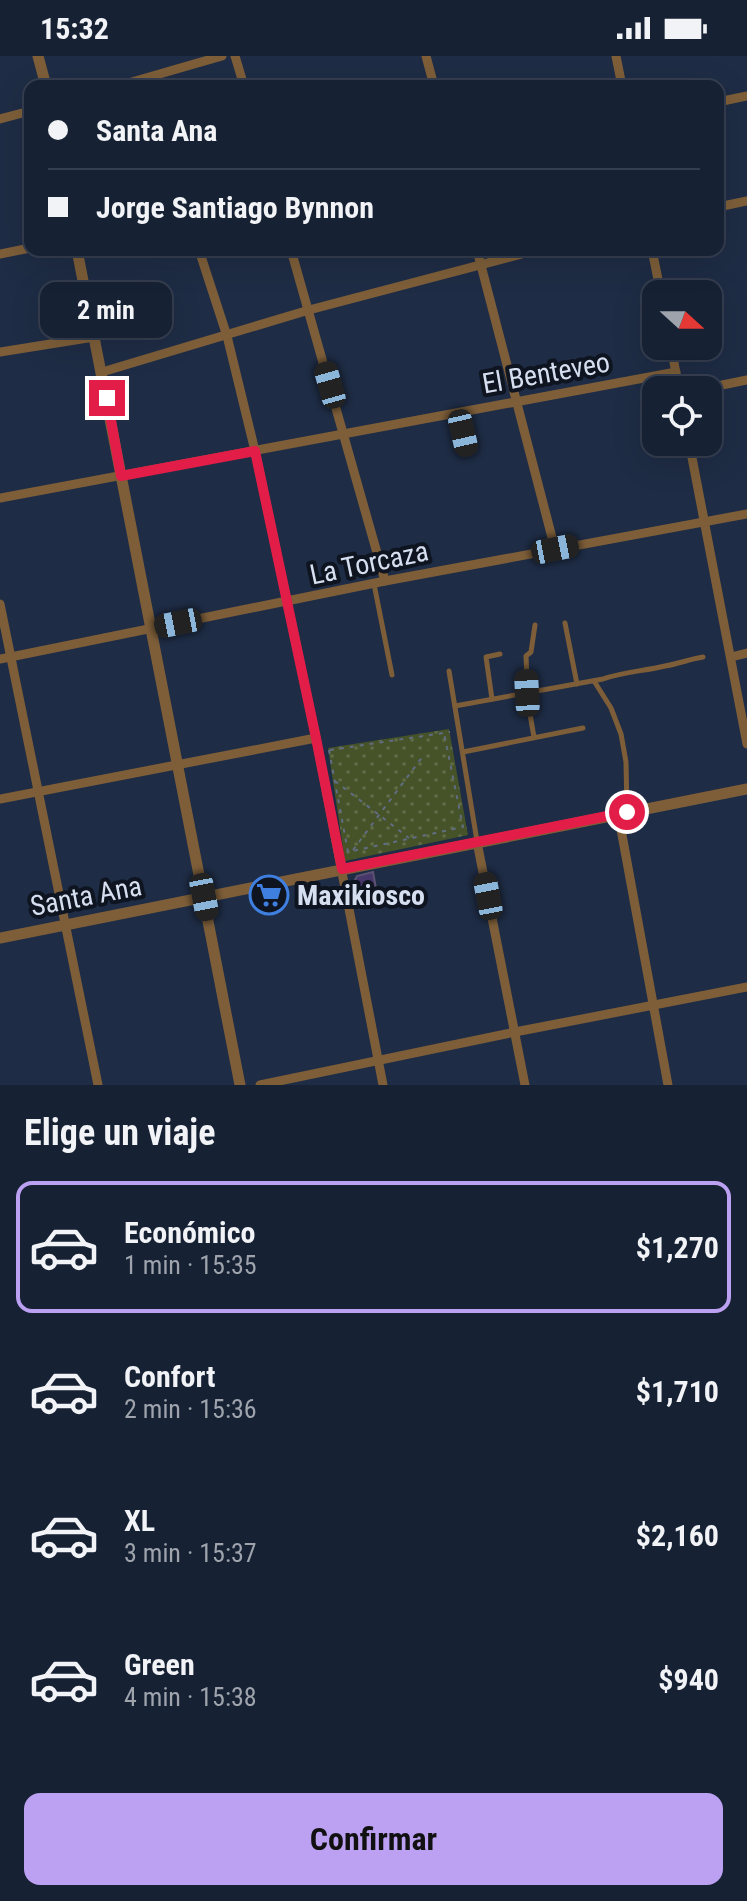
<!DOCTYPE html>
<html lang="es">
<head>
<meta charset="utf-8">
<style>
  body { margin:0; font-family:"Roboto Condensed",sans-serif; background:#232e40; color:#f1f3f6; height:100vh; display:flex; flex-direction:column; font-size:30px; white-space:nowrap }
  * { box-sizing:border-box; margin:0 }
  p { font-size:26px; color:#9ea3ac }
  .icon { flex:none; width:44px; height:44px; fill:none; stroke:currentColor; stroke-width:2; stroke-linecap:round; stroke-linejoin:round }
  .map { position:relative; height:1029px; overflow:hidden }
  .side { display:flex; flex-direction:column; background:#162134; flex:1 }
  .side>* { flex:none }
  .top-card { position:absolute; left:24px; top:24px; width:700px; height:176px; border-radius:16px; box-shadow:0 8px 32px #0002,0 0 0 2px #353e4f; display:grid; align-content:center; height:176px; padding:0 24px; background:#162134 }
  .needle { width:52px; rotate:111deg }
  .buttons { position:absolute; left:642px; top:224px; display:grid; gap:16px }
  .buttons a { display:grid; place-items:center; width:80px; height:80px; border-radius:16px; background:#162134; box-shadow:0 8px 32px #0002,0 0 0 2px #353e4f; font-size:40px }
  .end { position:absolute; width:36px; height:36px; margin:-18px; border:10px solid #e11d48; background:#fff; box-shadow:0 0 0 4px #fff }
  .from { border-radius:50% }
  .bubble { position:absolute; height:56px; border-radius:16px; background:#162134; box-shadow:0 8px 32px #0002,0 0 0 2px #353e4f; font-size:26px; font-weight:700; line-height:56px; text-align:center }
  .car { position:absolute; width:24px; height:48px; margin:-24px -12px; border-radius:10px; box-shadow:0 0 6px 2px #0007; background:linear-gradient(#222 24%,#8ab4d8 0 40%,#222 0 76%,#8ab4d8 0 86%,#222 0) }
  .top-card b { display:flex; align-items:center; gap:28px; height:76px; font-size:30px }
  .top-card b+b { border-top:2px solid #353e4f }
  .top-card i { width:20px; height:20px; background:#f1f3f6 }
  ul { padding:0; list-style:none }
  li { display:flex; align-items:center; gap:24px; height:132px; margin:0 16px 12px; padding:0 8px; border:4px solid transparent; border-radius:16px }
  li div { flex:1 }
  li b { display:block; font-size:30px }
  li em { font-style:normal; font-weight:700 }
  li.active { border-color:#bca0f2 }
  li>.icon { width:72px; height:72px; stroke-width:1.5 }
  h2 { padding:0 24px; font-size:36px; line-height:96px }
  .button { display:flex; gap:16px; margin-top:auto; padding:16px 24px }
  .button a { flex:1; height:92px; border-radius:16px; background:#bca0f2; color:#111; font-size:32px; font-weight:700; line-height:92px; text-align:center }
  .status { display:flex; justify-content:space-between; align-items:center; height:56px; padding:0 40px; background:#162134; direction:ltr }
  .status svg { height:22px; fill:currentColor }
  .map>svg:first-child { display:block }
  .park { fill:url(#park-dots) }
  .building { fill:#47366a; stroke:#5a5270; stroke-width:2 }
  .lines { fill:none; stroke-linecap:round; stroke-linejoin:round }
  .path { stroke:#616d83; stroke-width:2; stroke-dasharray:4 6; stroke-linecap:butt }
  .service { stroke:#7d5e39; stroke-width:5 }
  .minor { stroke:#7d5e39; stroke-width:9 }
  .tertiary { stroke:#7d5e39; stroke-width:11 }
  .route { stroke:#e11d48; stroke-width:10 }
  .labels { text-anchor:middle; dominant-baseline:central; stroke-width:8; stroke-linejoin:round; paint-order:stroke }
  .street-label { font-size:28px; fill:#d6dff0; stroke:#0e1420 }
  .poi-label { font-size:28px; font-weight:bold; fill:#d6dff0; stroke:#0e1420; text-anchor:start }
</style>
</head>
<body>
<div class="status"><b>15:32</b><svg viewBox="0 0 49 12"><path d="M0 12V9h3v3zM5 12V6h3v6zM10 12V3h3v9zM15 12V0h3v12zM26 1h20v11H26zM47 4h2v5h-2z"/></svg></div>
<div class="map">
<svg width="747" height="1029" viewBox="0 0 747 1029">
  <defs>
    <pattern id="park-dots" width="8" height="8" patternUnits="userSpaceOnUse" patternTransform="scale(2)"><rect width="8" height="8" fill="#465328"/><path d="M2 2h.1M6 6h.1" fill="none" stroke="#606b48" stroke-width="1.8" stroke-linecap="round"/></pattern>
  </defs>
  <rect width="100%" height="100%" fill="#1e2c45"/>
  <polygon class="park" points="449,673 468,779 345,805 328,692"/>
  <polygon class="building" points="373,816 379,849 360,852 355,824 357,820"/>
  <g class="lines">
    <g class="path">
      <polyline points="329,694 348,796 463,771 444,677"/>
      <polyline points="330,694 450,676"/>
      <polyline points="335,725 409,782"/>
      <polyline points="353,794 423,700"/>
    </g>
    <g class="service">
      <polyline points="459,357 468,397"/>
      <polyline points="374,528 392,619"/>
      <polyline points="565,567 577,628"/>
      <polyline points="449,615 477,785"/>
      <polyline points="594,625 611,652 621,678 626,706 627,756"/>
      <polyline points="492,643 486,601 500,598"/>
      <path d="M455 650 603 623C623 616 644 615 665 610 678 608 690 603 703 601"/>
      <polyline points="534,681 528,647 526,600 531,596 535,569"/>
      <polyline points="463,696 583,672"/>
    </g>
    <g class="minor">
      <polyline points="235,0 244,30"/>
      <polyline points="426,0 434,30"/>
      <polyline points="616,0 622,30"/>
      <polyline points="118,30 222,0"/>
      <polyline points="718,46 747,40"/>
      <polyline points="0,63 30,55"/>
      <polyline points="718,151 747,145"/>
      <polyline points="199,194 227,280 255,395 316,682 383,1029"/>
      <polyline points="291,194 385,525"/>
      <polyline points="477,194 555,493"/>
      <polyline points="652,194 661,238"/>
      <polyline points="0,198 30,192"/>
      <polyline points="671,290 679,334"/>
      <polyline points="0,296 94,281"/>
      <polyline points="102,316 309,254 537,194"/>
      <polyline points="698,334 747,324"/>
      <polyline points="689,386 747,688"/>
      <polyline points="0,442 676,316"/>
      <polyline points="0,548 98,1029"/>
      <polyline points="731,601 747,597"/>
      <polyline points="0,603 385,525 747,458"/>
      <polyline points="0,743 316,682"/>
      <polyline points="618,757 668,1029"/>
      <polyline points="477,786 525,1029"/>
      <polyline points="260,1029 515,976 747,931"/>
    </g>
    <g class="tertiary">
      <polyline points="38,0 46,30"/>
      <polyline points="77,194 240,1029"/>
      <polyline points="0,882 747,733"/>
    </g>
  </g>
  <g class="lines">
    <polyline class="route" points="107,342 121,420 255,395 316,682 342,813 627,756"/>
  </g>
  <defs>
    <g id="supermarket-ring" transform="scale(2)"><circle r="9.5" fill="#0e1420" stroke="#3f7fe0" stroke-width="1.5"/><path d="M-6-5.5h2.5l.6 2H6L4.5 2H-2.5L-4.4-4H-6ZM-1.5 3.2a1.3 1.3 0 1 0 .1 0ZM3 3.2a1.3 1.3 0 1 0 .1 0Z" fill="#3f7fe0"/></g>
  </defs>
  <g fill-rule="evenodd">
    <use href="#supermarket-ring" x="269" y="839"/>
  </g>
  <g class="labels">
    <g class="street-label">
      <text transform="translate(546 317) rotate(-10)">El Benteveo</text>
      <text transform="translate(369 507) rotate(-12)">La Torcaza</text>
      <text transform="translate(86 840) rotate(-11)">Santa Ana</text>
    </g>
    <g class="poi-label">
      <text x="297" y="839">Maxikiosco</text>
    </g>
  </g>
</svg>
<div class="buttons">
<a><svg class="needle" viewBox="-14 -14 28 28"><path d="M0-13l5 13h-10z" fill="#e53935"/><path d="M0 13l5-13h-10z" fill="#9ea3ac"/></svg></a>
<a><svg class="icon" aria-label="locate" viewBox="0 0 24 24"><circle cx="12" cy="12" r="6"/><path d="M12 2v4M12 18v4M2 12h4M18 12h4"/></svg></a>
</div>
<i class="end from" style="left:627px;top:756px"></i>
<i class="end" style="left:107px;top:342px"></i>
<div class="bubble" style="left:40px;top:226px;width:132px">2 min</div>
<i class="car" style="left:330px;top:329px;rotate:344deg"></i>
<i class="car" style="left:463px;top:377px;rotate:167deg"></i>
<i class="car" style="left:555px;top:493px;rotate:79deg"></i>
<i class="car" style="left:178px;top:567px;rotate:259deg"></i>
<i class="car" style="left:527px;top:637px;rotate:357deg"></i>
<i class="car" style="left:488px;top:840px;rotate:349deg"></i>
<i class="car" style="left:204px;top:841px;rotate:169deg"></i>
<div class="top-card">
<b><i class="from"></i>Santa Ana</b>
<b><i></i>Jorge Santiago Bynnon</b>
</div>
</div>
<section class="side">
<h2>Elige un viaje</h2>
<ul>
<li class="active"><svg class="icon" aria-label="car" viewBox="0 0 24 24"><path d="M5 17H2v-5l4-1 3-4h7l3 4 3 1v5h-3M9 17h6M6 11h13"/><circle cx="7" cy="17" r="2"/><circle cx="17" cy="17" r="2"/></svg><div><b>Económico</b><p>1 min · 15:35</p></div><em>$1,270</em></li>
<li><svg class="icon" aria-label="car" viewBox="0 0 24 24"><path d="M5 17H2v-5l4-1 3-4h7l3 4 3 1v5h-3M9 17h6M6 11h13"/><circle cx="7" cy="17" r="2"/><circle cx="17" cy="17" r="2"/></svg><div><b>Confort</b><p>2 min · 15:36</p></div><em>$1,710</em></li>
<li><svg class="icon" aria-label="car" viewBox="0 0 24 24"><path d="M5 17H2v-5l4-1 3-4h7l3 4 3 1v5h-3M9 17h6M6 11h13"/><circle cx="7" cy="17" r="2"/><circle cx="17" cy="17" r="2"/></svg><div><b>XL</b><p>3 min · 15:37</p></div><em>$2,160</em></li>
<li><svg class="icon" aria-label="car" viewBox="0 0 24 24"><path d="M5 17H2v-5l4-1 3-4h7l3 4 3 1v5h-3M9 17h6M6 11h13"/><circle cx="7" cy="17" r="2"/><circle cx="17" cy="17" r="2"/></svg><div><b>Green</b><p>4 min · 15:38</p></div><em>$940</em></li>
</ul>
<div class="button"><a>Confirmar</a></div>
</section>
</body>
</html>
